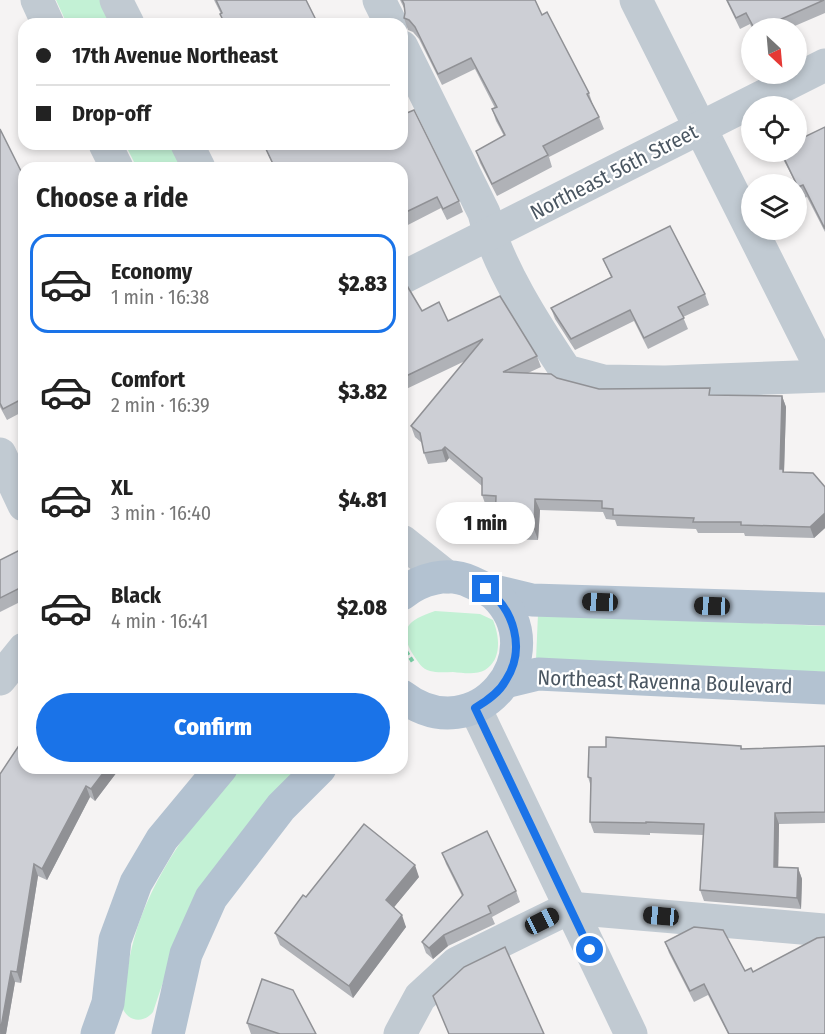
<!DOCTYPE html>
<html lang="en">
<head>
<meta charset="utf-8">
<style>
  body { margin:0; font-family:"Fira Sans Condensed",sans-serif; background:#f2f2f2; color:#222; height:100vh; display:flex; flex-direction:column; font-size:22px; white-space:nowrap }
  * { box-sizing:border-box; margin:0 }
  p { font-size:20px; color:#767676 }
  .icon { flex:none; width:33px; height:33px; fill:none; stroke:currentColor; stroke-width:2; stroke-linecap:round; stroke-linejoin:round }
  .map { position:relative; flex:1; overflow:hidden }
  .sheet { position:absolute; left:18px; top:162px; width:390px; height:612px; display:flex; flex-direction:column; background:#fff; border-radius:18px; box-shadow:0 3px 9px #0003 }
  .sheet>* { flex:none }
  .top-card { position:absolute; left:18px; top:18px; width:390px; height:132px; border-radius:18px; box-shadow:0 3px 9px #0003; display:grid; align-content:center; height:132px; padding:0 18px; background:#fff }
  .needle { width:39px; rotate:154deg }
  .tools { position:absolute; left:741px; top:18px; display:grid; gap:12px }
  .tools a { display:grid; place-items:center; width:66px; height:66px; border-radius:50%; background:#fff; box-shadow:0 3px 9px #0003; font-size:30px }
  .end { position:absolute; width:27px; height:27px; margin:-14px; border:8px solid #1a73e8; background:#fff; box-shadow:0 0 0 3px #fff }
  .from { border-radius:50% }
  .bubble { position:absolute; height:42px; border-radius:21px; background:#fff; box-shadow:0 3px 9px #0003; font-size:20px; font-weight:800; line-height:42px; text-align:center }
  .car { position:absolute; width:18px; height:36px; margin:-18px -9px; border-radius:8px; box-shadow:0 0 4px 2px #0007; background:linear-gradient(#222 24%,#8ab4d8 0 40%,#222 0 76%,#8ab4d8 0 86%,#222 0) }
  .top-card b { display:flex; align-items:center; gap:21px; height:57px; font-size:22px }
  .top-card b+b { border-top:2px solid #e0e0e0 }
  .top-card i { width:15px; height:15px; background:#222 }
  ul { padding:0; list-style:none }
  li { display:flex; align-items:center; gap:18px; height:99px; margin:0 12px 9px; padding:0 6px; border:3px solid transparent; border-radius:18px }
  li div { flex:1 }
  li b { display:block; font-size:22px }
  li em { font-style:normal; font-weight:800 }
  li.on { border-color:#1a73e8 }
  li>.icon { width:54px; height:54px; stroke-width:1.5 }
  h2 { padding:0 18px; font-size:27px; line-height:72px }
  .primary-button { display:flex; gap:12px; margin-top:auto; padding:12px 18px }
  .primary-button a { flex:1; height:69px; border-radius:36px; background:#1a73e8; color:#fff; font-size:24px; font-weight:800; line-height:69px; text-align:center }
  .map>svg:first-child { display:block }
  .green { fill:#c3f1d5 }
  .lines { fill:none; stroke-linecap:round; stroke-linejoin:round }
  .path { stroke:#7ad0a6; stroke-width:4; stroke-dasharray:4.5 3; stroke-linecap:butt }
  .minor { stroke:#c1cad2; stroke-width:33 }
  .major { stroke:#b3c2d1; stroke-width:33 }
  .wall { fill:#b0b2b7 }
  .shaded-wall { fill:#909195 }
  .building { fill:#cdcfd5; stroke:#909195; stroke-width:1.5 }
  .route { stroke:#1a73e8; stroke-width:8 }
  .labels { text-anchor:middle; dominant-baseline:central; stroke-width:4.5; stroke-linejoin:round; paint-order:stroke }
  .street-label { font-size:21px; fill:#4a5661; stroke:#fff }
</style>
</head>
<body>
<div class="map">
<svg width="825" height="1034" viewBox="0 0 825 1034">
  <rect width="100%" height="100%" fill="#f5f3f3"/>
  <g class="green">
    <polygon points="56,0 104,0 115,24 67,24"/>
    <polygon points="125,144 172,144 184,168 137,168"/>
    <path d="M435 611 480 614 493 620C499 635 503 659 485 670 477 675 463 673 453 672 446 672 437 673 430 671 422 669 418 662 414 656 397 629 408 620 435 611Z"/>
    <polygon points="538,614 825,626 825,672 536,660"/>
    <path d="M240 768H301L180 931 153 1012C143 1024 128 1022 122 1007 125 985 128 961 134 939 153 872 195 819 240 768Z"/>
  </g>
  <g class="lines">
    <polyline class="path" points="402,645 413,662"/>
    <g class="minor">
      <polyline points="37,0 48,24"/>
      <polyline points="116,0 128,24"/>
      <polyline points="379,0 391,24"/>
      <path d="M402 47 484 213C497 266 536 326 566 371L603 381 665 382 825 376 636 0"/>
      <polyline points="105,144 117,168"/>
      <polyline points="187,144 199,168"/>
      <polyline points="402,278 825,65"/>
      <polyline points="0,454 24,505"/>
      <polyline points="402,541 447,577"/>
      <polyline points="0,679 24,649"/>
      <polyline points="475,708 631,1034"/>
      <polyline points="400,1034 420,997 457,963 569,908 825,930"/>
    </g>
    <g class="major">
      <polyline points="486,589 532,600 825,609"/>
      <path d="M402 594C420 579 448 571 471 582 479 586 488 589 495 595 556 653 476 753 402 696"/>
      <polyline points="505,682 538,674 825,688"/>
      <polyline points="97,1034 108,1003 115,940 136,883 162,839 221,768"/>
      <polyline points="168,1034 186,954 211,898 281,807 320,768"/>
    </g>
  </g>
  <g class="wall">
    <polygon points="214,0 306,0 318,24 224,24 220,14 221,14"/>
    <polygon points="400,0 535,0 542,15 589,93 593,105 599,117 604,129 549,157 552,167 497,196 480,163 476,151 504,136 496,121 492,109 495,108 475,69 442,85 419,39 413,32 408,30 404,18 405,13 405,10"/>
    <polygon points="726,0 825,0 825,13 790,28 752,28 750,24 740,29"/>
    <polygon points="414,110 459,201 463,212 447,220 441,208 402,228 402,168 274,168 265,147 270,144 402,144 402,115"/>
    <polygon points="825,127 825,232 807,197 802,199 796,186 796,184 784,161 781,152"/>
    <polygon points="0,129 23,175 24,174 24,411 7,420 0,407"/>
    <polygon points="603,259 705,294 709,305 683,317 688,329 648,349 634,321 575,350 555,319 551,308 611,277"/>
    <polygon points="402,285 422,311 537,356 541,367 528,373 557,378 599,389 712,395 782,396 786,407 784,472 825,487 825,528 814,538 745,536 744,533 698,533 696,529 617,526 615,520 606,519 603,512 540,510 538,540 499,539 495,528 496,507 486,506 482,495 482,486 449,458 446,462 428,464 424,453 422,443 415,437 411,426 465,361 402,391"/>
    <polygon points="24,548 24,600 0,612 0,560"/>
    <polygon points="741,746 742,749 825,746 825,823 779,824 778,868 798,868 802,879 801,909 704,901 700,890 703,835 650,833 650,835 594,833 590,822 591,787 588,777 606,747"/>
    <polygon points="24,768 120,768 95,801 90,797 47,880 38,876 21,983 15,982 6,1034 0,1034"/>
    <polygon points="442,853 516,891 520,902 492,917 495,924 448,946 433,959 426,953 422,942 462,896 446,864"/>
    <polygon points="419,877 394,907 406,927 353,998 280,945 275,933 306,897"/>
    <polygon points="665,942 745,971 753,972 825,1034 728,1034 708,995 694,1002 669,953"/>
    <polygon points="247,1023 316,1034 251,1034"/>
  </g>
  <g class="shaded-wall">
    <polygon points="782,396 786,407 784,472 787,480 780,469"/>
    <polygon points="445,447 449,458 446,462 442,450"/>
    <polygon points="535,499 540,510 538,540 534,529"/>
    <polygon points="825,513 825,528 814,538 810,527"/>
    <polygon points="107,768 120,768 95,801 91,789"/>
    <polygon points="86,786 90,797 47,880 42,869"/>
    <polygon points="775,813 779,824 778,879 774,867"/>
    <polygon points="34,864 38,876 21,983 17,972"/>
    <polygon points="415,865 419,877 390,912 386,900"/>
    <polygon points="798,868 802,879 801,909 797,898"/>
    <polygon points="402,915 406,927 353,998 349,986"/>
    <polygon points="444,935 448,946 433,959 429,948"/>
    <polygon points="11,971 15,982 6,1034 0,1034"/>
  </g>
  <g class="building">
    <polygon points="216,0 306,0 318,24 225,24 220,14 222,13"/>
    <polygon points="402,0 535,0 542,15 547,12 589,93 587,94 599,117 543,146 548,155 492,184 476,151 505,135 492,109 497,107 471,58 438,74 415,27 409,20 404,18 405,13 404,4"/>
    <polygon points="727,0 824,0 761,28 754,28 746,13 736,18"/>
    <polygon points="414,110 459,201 443,209 437,197 402,214 402,168 275,168 265,147 270,144 402,144 402,115"/>
    <polygon points="825,127 825,229 803,185 798,187 781,152 796,152 796,141"/>
    <polygon points="0,129 23,175 24,174 24,398 3,409 0,403"/>
    <polygon points="670,226 705,294 678,307 684,318 644,338 630,310 571,339 551,308 612,277 603,259"/>
    <polygon points="406,284 422,311 439,302 448,321 500,296 537,356 503,372 551,374 557,378 599,389 710,388 709,395 782,396 780,469 783,469 783,472 813,473 825,487 825,513 810,527 741,525 741,522 693,522 694,518 613,515 613,509 602,508 602,501 535,499 534,529 495,528 496,496 482,495 482,478 445,447 442,450 424,453 420,433 411,426 483,339 402,378 402,285"/>
    <polygon points="24,548 24,586 0,598 0,560"/>
    <polygon points="606,737 741,746 741,749 825,746 825,812 775,813 774,867 798,868 797,898 700,890 704,824 646,822 646,823 590,822 591,778 588,777 589,747 606,747"/>
    <polygon points="24,738 24,768 107,768 91,789 86,786 42,869 34,864 17,972 11,971 0,1033 0,774"/>
    <polygon points="364,824 415,865 386,900 402,915 349,986 275,933 303,895 306,897"/>
    <polygon points="487,831 516,891 488,906 491,913 444,935 429,948 422,942 463,895 442,853"/>
    <polygon points="694,927 723,930 745,971 751,968 753,972 817,938 825,937 825,1034 729,1034 704,984 690,991 665,942"/>
    <polygon points="505,947 544,1034 449,1034 433,996 464,967"/>
    <polygon points="262,979 293,990 316,1034 280,1034 247,1023"/>
  </g>
  <g class="lines">
    <path class="route" d="M486 589C514 609 526 649 506 680 499 693 487 701 475 708L590 950"/>
  </g>
  <g class="labels">
    <g class="street-label">
      <text transform="translate(614 172) rotate(-27)">Northeast 56th Street</text>
      <text transform="translate(665 682) rotate(2)">Northeast Ravenna Boulevard</text>
    </g>
  </g>
</svg>
<div class="tools">
<a><svg class="needle" viewBox="-14 -14 28 28"><path d="M0-13l5 13h-10z" fill="#e53935"/><path d="M0 13l5-13h-10z" fill="#767676"/></svg></a>
<a><svg class="icon" aria-label="locate" viewBox="0 0 24 24"><circle cx="12" cy="12" r="6"/><path d="M12 2v4M12 18v4M2 12h4M18 12h4"/></svg></a>
<a><svg class="icon" aria-label="layers" viewBox="0 0 24 24"><path d="M12 4l9 5-9 5-9-5zM3 14l9 5 9-5"/></svg></a>
</div>
<i class="end from" style="left:590px;top:950px"></i>
<i class="end" style="left:486px;top:589px"></i>
<div class="bubble" style="left:436px;top:502px;width:99px">1 min</div>
<i class="car" style="left:600px;top:602px;rotate:272deg"></i>
<i class="car" style="left:712px;top:606px;rotate:272deg"></i>
<i class="car" style="left:661px;top:916px;rotate:275deg"></i>
<i class="car" style="left:542px;top:921px;rotate:63deg"></i>
<div class="top-card">
<b><i class="from"></i>17th Avenue Northeast</b>
<b><i></i>Drop-off</b>
</div>
<section class="sheet">
<h2>Choose a ride</h2>
<ul>
<li class="on"><svg class="icon" aria-label="car" viewBox="0 0 24 24"><path d="M5 17H2v-5l4-1 3-4h7l3 4 3 1v5h-3M9 17h6M6 11h13"/><circle cx="7" cy="17" r="2"/><circle cx="17" cy="17" r="2"/></svg><div><b>Economy</b><p>1 min · 16:38</p></div><em>$2.83</em></li>
<li><svg class="icon" aria-label="car" viewBox="0 0 24 24"><path d="M5 17H2v-5l4-1 3-4h7l3 4 3 1v5h-3M9 17h6M6 11h13"/><circle cx="7" cy="17" r="2"/><circle cx="17" cy="17" r="2"/></svg><div><b>Comfort</b><p>2 min · 16:39</p></div><em>$3.82</em></li>
<li><svg class="icon" aria-label="car" viewBox="0 0 24 24"><path d="M5 17H2v-5l4-1 3-4h7l3 4 3 1v5h-3M9 17h6M6 11h13"/><circle cx="7" cy="17" r="2"/><circle cx="17" cy="17" r="2"/></svg><div><b>XL</b><p>3 min · 16:40</p></div><em>$4.81</em></li>
<li><svg class="icon" aria-label="car" viewBox="0 0 24 24"><path d="M5 17H2v-5l4-1 3-4h7l3 4 3 1v5h-3M9 17h6M6 11h13"/><circle cx="7" cy="17" r="2"/><circle cx="17" cy="17" r="2"/></svg><div><b>Black</b><p>4 min · 16:41</p></div><em>$2.08</em></li>
</ul>
<div class="primary-button"><a>Confirm</a></div>
</section>
</div>
</body>
</html>
